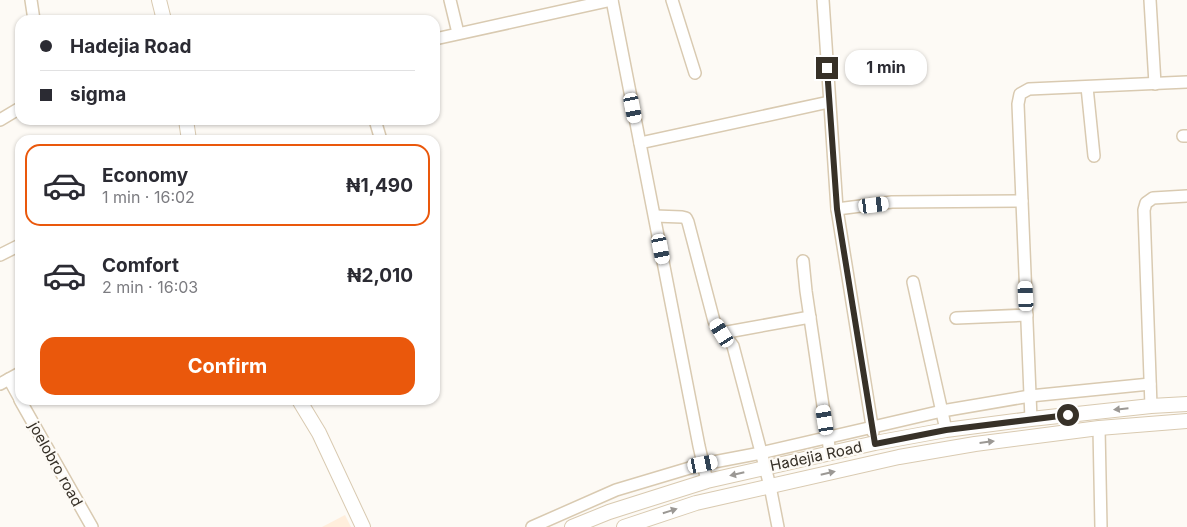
<!DOCTYPE html>
<html lang="en">
<head>
<meta charset="utf-8">
<style>
  body { margin:0; font-family:Inter,sans-serif; background:#f2f2f3; color:#2b2b33; height:100vh; display:flex; flex-direction:column; font-size:19px; white-space:nowrap }
  * { box-sizing:border-box; margin:0 }
  p { font-size:16px; color:#7c7c81 }
  .icon { flex:none; width:28px; height:28px; fill:none; stroke:currentColor; stroke-width:2; stroke-linecap:round; stroke-linejoin:round }
  .map { position:relative; flex:1; overflow:hidden }
  .details { position:absolute; left:15px; top:135px; width:425px; height:270px; display:flex; flex-direction:column; background:#fff; border-radius:15px; box-shadow:0 1px 4px #0004 }
  .details>* { flex:none }
  .guide { position:absolute; left:15px; top:15px; width:425px; height:110px; border-radius:15px; box-shadow:0 1px 4px #0004; display:grid; align-content:center; height:110px; padding:0 25px; background:#fff }
  .end { position:absolute; width:22px; height:22px; margin:-11px; border:6px solid #373128; background:#fff; box-shadow:0 0 0 2px #fff }
  .from { border-radius:50% }
  .bubble { position:absolute; height:35px; border-radius:15px; background:#fff; box-shadow:0 1px 4px #0004; font-size:16px; font-weight:700; line-height:35px; text-align:center }
  .car { position:absolute; width:15px; height:30px; margin:-15px -8px; border-radius:6px; box-shadow:0 0 4px 1px #0007; background:linear-gradient(#fff 24%,#345 0 40%,#fff 0 76%,#345 0 86%,#fff 0) }
  .guide b { display:flex; align-items:center; gap:18px; height:48px; font-size:19px }
  .guide b+b { border-top:1px solid #e1e1e2 }
  .guide i { width:12px; height:12px; background:#2b2b33 }
  ul { padding:9px 0 0; list-style:none }
  li { display:flex; align-items:center; gap:15px; height:82px; margin:0 10px 8px; padding:0 15px; border:2px solid transparent; border-radius:15px }
  li div { flex:1 }
  li b { display:block; font-size:19px }
  li em { font-style:normal; font-weight:700 }
  li.selected { border-color:#ea580c }
  li>.icon { width:45px; height:45px; stroke-width:1.5 }
  .action { display:flex; gap:10px; margin-top:auto; padding:10px 25px }
  .action a { flex:1; height:58px; border-radius:15px; background:#ea580c; color:#fff; font-size:20px; font-weight:700; line-height:58px; text-align:center }
  .map>svg:first-child { display:block }
  .medical { fill:#ffeedc }
  .lines { fill:none; stroke-linecap:round; stroke-linejoin:round }
  .minor-casing { stroke:#d9cab1; stroke-width:14 }
  .major-casing { stroke:#d9cab1; stroke-width:16 }
  .minor { stroke:#fff; stroke-width:11 }
  .major { stroke:#fff; stroke-width:14 }
  .oneway { fill:#9b9894 }
  .route { stroke:#373128; stroke-width:6 }
  .labels { text-anchor:middle; dominant-baseline:central; stroke-width:4.5; stroke-linejoin:round; paint-order:stroke }
  .street-label { font-size:15px; fill:#373128; stroke:#fdfaf5 }
</style>
</head>
<body>
<div class="map">
<svg width="1187" height="527" viewBox="0 0 1187 527">
  <rect width="100%" height="100%" fill="#fdfaf5"/>
  <polygon class="medical" points="345,515 351,527 322,527"/>
  <g class="lines">
    <g class="minor-casing">
      <g id="minor">
        <polyline points="31,0 34,20"/>
        <polyline points="450,0 458,33"/>
        <polyline points="612,0 699,446 707,481"/>
        <polyline points="672,0 695,73"/>
        <polyline points="823,0 837,209 873,432"/>
        <polyline points="1150,0 1155,84"/>
        <polyline points="435,39 612,0"/>
        <polyline points="1087,87 1094,156"/>
        <polyline points="0,120 20,108"/>
        <polyline points="375,120 381,140"/>
        <polyline points="1183,136 1187,136"/>
        <polyline points="640,143 829,102"/>
        <polyline points="837,209 892,202 1022,201"/>
        <polyline points="655,216 682,217 686,218 688,222 714,321 722,333 728,339 733,346 770,486 778,527"/>
        <polyline points="0,255 20,245"/>
        <polyline points="803,261 806,291 830,453"/>
        <polyline points="913,282 946,430"/>
        <polyline points="956,318 1027,315"/>
        <polyline points="722,333 810,317"/>
        <polyline points="9,379 20,399"/>
        <polyline points="0,384 20,373"/>
        <polyline points="20,400 92,527"/>
        <polyline points="1151,406 1144,210 1146,203 1153,198 1187,196"/>
        <polyline points="1031,419 1018,104 1020,94 1029,89 1187,82"/>
        <polyline points="1099,428 1101,527"/>
        <polyline points="532,527 616,490 703,464 761,453 942,411 1030,396 1150,384"/>
      </g>
    </g>
    <g class="major-casing">
      <g id="major">
        <polyline points="159,0 164,20"/>
        <polyline points="186,120 189,140"/>
        <polyline points="299,400 319,433 363,527"/>
        <polyline points="572,527 609,512 707,481 875,443 946,430 1031,419 1151,406 1187,404"/>
        <polyline points="624,527 696,503 899,457 975,444 1099,428 1187,421"/>
      </g>
    </g>
    <use href="#minor" class="minor"/>
    <use href="#major" class="major"/>
  </g>
  <defs><path id="oneway-solid" d="M-6-.8H1V-3.2L6.5 0L1 3.2V.8H-6Z" transform="scale(1.25)"/></defs>
  <g class="oneway">
    <use href="#oneway-solid" transform="translate(1121 409) rotate(174)"/>
    <use href="#oneway-solid" transform="translate(987 442) rotate(-7)"/>
    <use href="#oneway-solid" transform="translate(828 473) rotate(-13)"/>
    <use href="#oneway-solid" transform="translate(737 474) rotate(167)"/>
    <use href="#oneway-solid" transform="translate(670 511) rotate(-17)"/>
  </g>
  <g class="lines">
    <polyline class="route" points="827,68 837,209 875,444 946,430 1068,415"/>
  </g>
  <g class="labels">
    <g class="street-label">
      <text transform="translate(816 456) rotate(-12)">Hadejia Road</text>
      <text transform="translate(56 464) rotate(61)">joelobro road</text>
    </g>
  </g>
</svg>
<i class="end from" style="left:1068px;top:415px"></i>
<i class="end" style="left:827px;top:68px"></i>
<div class="bubble" style="left:845px;top:50px;width:82px">1 min</div>
<i class="car" style="left:633px;top:108px;rotate:169deg"></i>
<i class="car" style="left:874px;top:205px;rotate:83deg"></i>
<i class="car" style="left:661px;top:249px;rotate:169deg"></i>
<i class="car" style="left:1026px;top:296px;rotate:357deg"></i>
<i class="car" style="left:722px;top:333px;rotate:328deg"></i>
<i class="car" style="left:825px;top:420px;rotate:351deg"></i>
<i class="car" style="left:703px;top:464px;rotate:79deg"></i>
<div class="guide">
<b><i class="from"></i>Hadejia Road</b>
<b><i></i>sigma</b>
</div>
<section class="details">
<ul>
<li class="selected"><svg class="icon" aria-label="car" viewBox="0 0 24 24"><path d="M5 17H2v-5l4-1 3-4h7l3 4 3 1v5h-3M9 17h6M6 11h13"/><circle cx="7" cy="17" r="2"/><circle cx="17" cy="17" r="2"/></svg><div><b>Economy</b><p>1 min · 16:02</p></div><em>₦1,490</em></li>
<li><svg class="icon" aria-label="car" viewBox="0 0 24 24"><path d="M5 17H2v-5l4-1 3-4h7l3 4 3 1v5h-3M9 17h6M6 11h13"/><circle cx="7" cy="17" r="2"/><circle cx="17" cy="17" r="2"/></svg><div><b>Comfort</b><p>2 min · 16:03</p></div><em>₦2,010</em></li>
</ul>
<div class="action"><a>Confirm</a></div>
</section>
</div>
</body>
</html>
